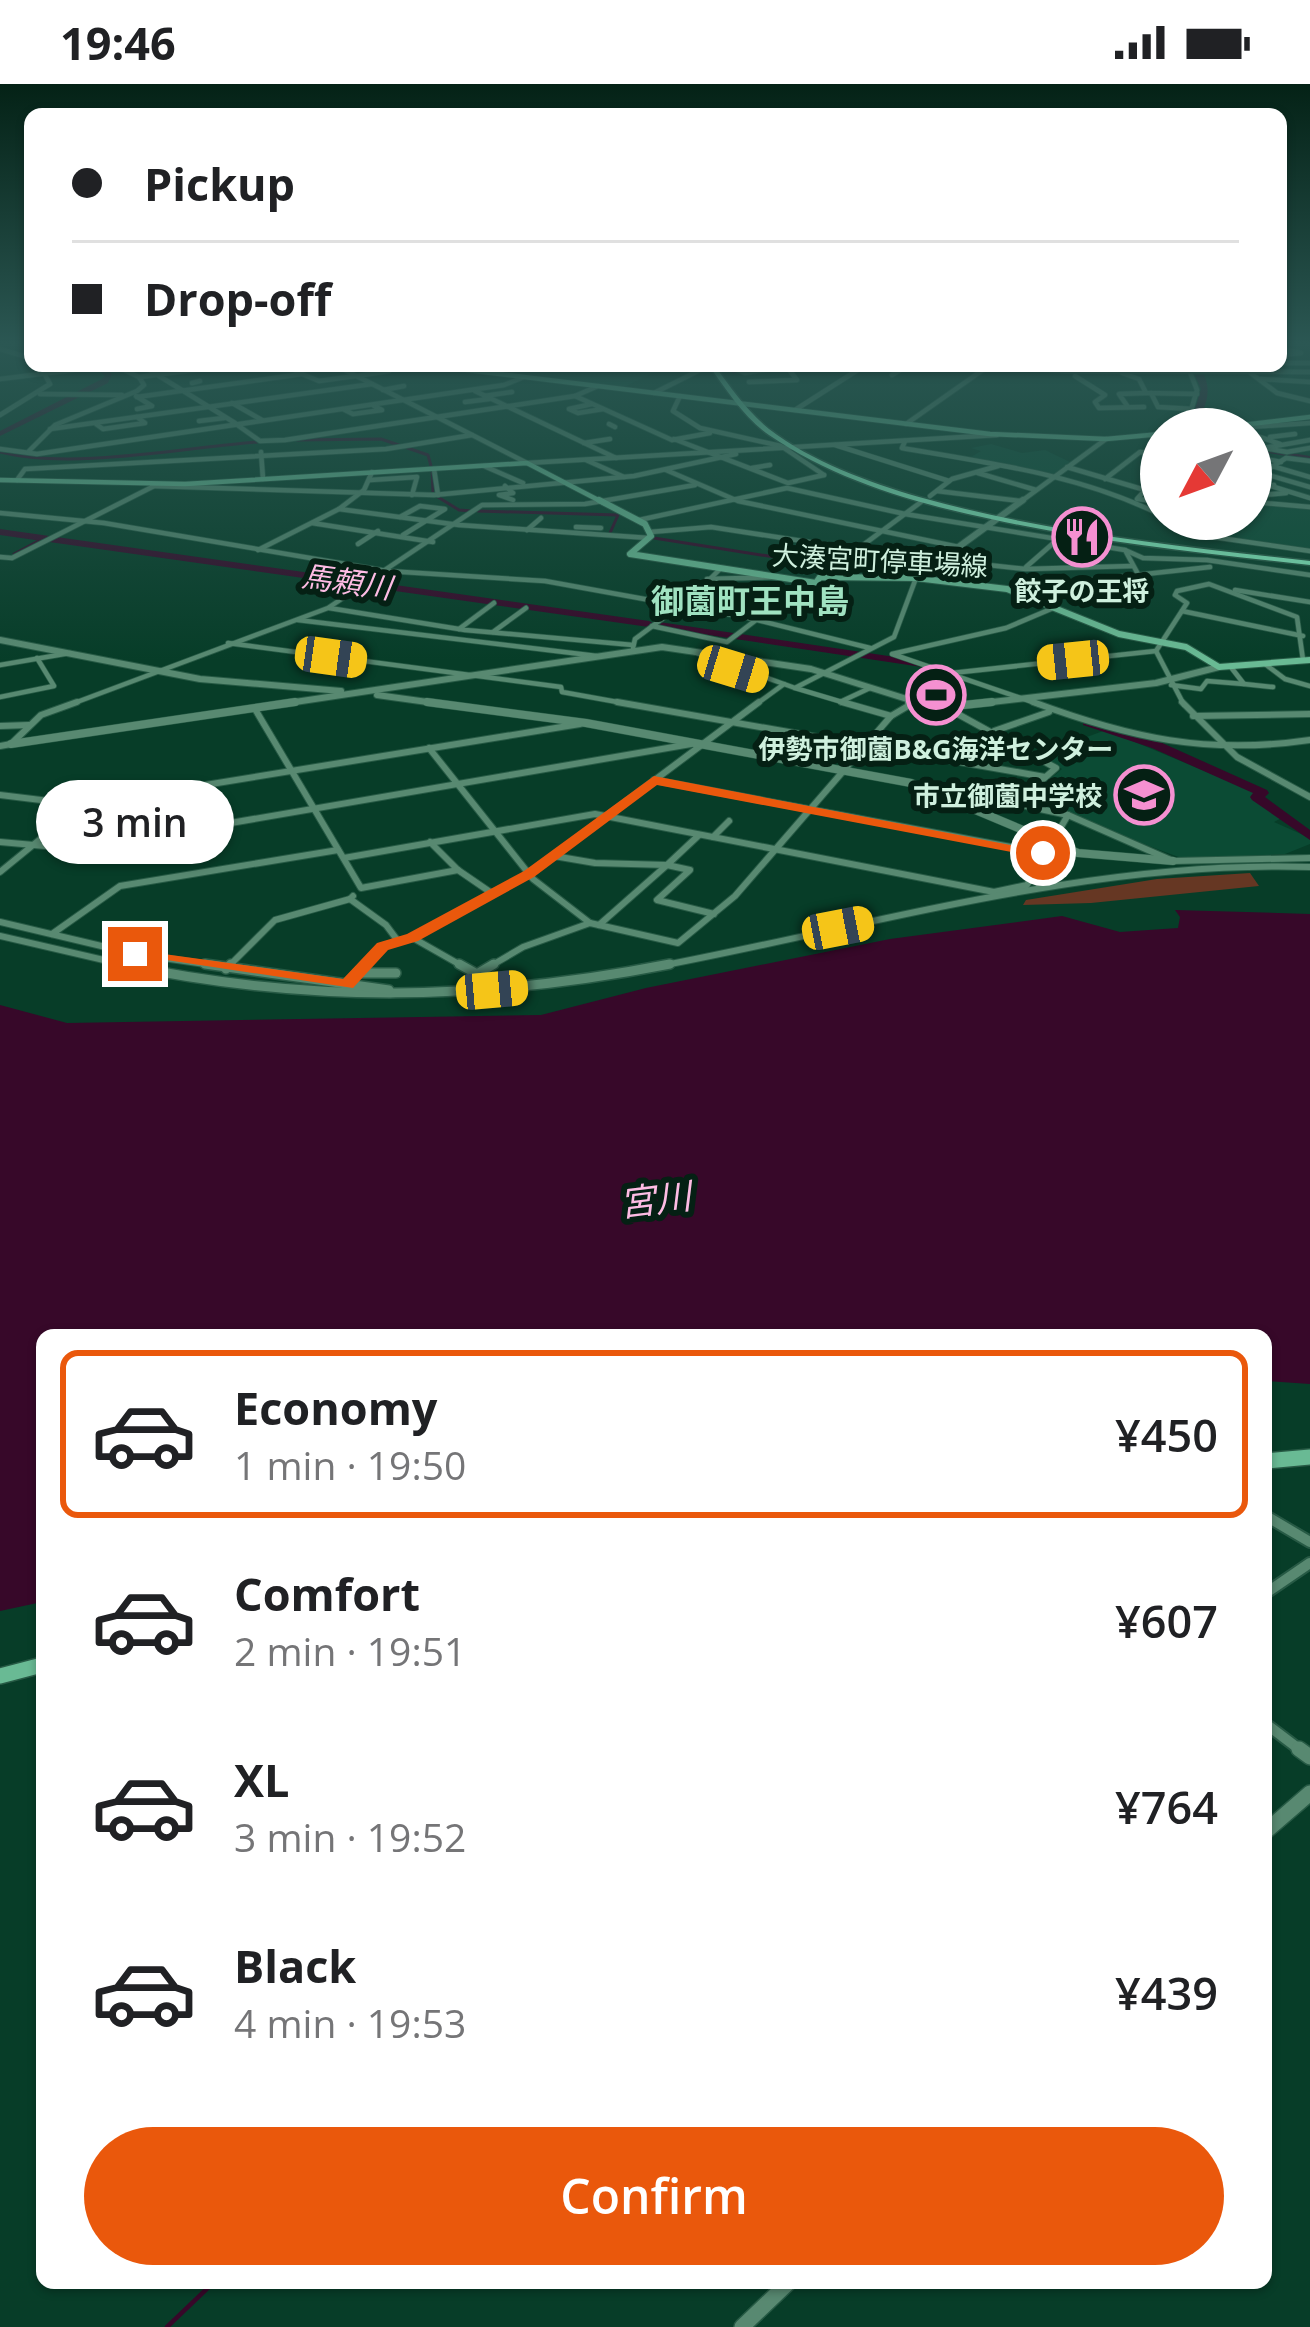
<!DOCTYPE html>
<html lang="en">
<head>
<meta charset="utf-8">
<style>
  body { margin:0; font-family:"Open Sans","Noto Sans JP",sans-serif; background:#f6f6f6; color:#202124; height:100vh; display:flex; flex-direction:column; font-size:45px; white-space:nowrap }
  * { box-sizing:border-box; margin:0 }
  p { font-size:39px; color:#757577 }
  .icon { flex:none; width:66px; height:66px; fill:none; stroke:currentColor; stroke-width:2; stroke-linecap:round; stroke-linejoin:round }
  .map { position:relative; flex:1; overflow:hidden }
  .sheet { position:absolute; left:36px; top:1245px; width:1236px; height:960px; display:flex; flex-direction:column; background:#fff; border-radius:18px; box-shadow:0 3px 9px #0004 }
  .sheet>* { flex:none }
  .top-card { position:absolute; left:24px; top:24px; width:1263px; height:264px; border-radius:18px; box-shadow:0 3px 9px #0004; display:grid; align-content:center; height:264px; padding:0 48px; background:#fff }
  .needle { width:78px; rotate:229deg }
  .fabs { position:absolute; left:1140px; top:324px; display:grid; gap:24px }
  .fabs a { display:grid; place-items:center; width:132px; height:132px; border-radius:50%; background:#fff; box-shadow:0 3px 9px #0004; font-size:60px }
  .end { position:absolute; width:54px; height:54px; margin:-27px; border:15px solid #ea580c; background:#fff; box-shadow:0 0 0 6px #fff }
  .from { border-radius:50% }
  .bubble { position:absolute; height:84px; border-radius:42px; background:#fff; box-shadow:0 3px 9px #0004; font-size:39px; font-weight:600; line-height:84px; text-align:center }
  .car { position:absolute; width:36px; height:72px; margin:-36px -18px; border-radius:15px; box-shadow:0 0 9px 3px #0007; background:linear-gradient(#f5c518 24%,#345 0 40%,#f5c518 0 76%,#345 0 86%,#f5c518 0) }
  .top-card b { display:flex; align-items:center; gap:42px; height:114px; font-size:45px }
  .top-card b+b { border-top:3px solid #e0e0e0 }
  .top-card i { width:30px; height:30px; background:#202124 }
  ul { padding:21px 0 0; list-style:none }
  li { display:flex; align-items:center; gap:36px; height:168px; margin:0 24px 18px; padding:0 24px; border:6px solid transparent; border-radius:18px }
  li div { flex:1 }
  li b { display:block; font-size:45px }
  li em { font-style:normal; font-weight:600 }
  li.selected { border-color:#ea580c }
  li>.icon { width:108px; height:108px; stroke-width:1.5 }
  .action { display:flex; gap:24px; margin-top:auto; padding:24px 48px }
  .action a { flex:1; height:138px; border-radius:72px; background:#ea580c; color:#fff; font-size:48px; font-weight:600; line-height:138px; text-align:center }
  .status { display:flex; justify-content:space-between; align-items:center; height:84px; padding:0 60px; background:#fff; direction:ltr }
  .status svg { height:33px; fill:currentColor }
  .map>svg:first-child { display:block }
  .built { fill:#0b4b34 }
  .green { fill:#663723 }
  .water { fill:#370829 }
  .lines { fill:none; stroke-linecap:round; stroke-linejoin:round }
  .stream-far1 { stroke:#370829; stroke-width:3 }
  .stream { stroke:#370829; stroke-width:4.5 }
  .river { fill:#370829; fill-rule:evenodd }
  .minor-far4-casing { stroke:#275a45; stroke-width:6 }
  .minor-far3-casing { stroke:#275a45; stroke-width:8 }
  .minor-far2-casing { stroke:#275a45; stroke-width:12 }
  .minor-far1-casing { stroke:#275a45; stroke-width:14 }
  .minor-casing { stroke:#275a45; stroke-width:18 }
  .tertiary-far2-casing { stroke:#275a45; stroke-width:6 }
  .tertiary-far1-casing { stroke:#275a45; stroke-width:8 }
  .tertiary-casing { stroke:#275a45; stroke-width:9 }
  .secondary-far2-casing { stroke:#275a45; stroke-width:6 }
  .secondary-far1-casing { stroke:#275a45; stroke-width:8 }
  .secondary-casing { stroke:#275a45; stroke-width:18 }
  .trunk-casing { stroke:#275a45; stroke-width:3 }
  .minor-far4 { stroke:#588971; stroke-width:4.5 }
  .minor-far3 { stroke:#588971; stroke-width:6 }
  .minor-far2 { stroke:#588971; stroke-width:9 }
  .minor-far1 { stroke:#588971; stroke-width:10 }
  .minor { stroke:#588971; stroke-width:15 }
  .tertiary-far2 { stroke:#588971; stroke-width:4.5 }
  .tertiary-far1 { stroke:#588971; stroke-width:6 }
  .tertiary { stroke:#588971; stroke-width:8 }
  .secondary-far2 { stroke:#69ba94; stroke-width:4.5 }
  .secondary-far1 { stroke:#69ba94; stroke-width:6 }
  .secondary { stroke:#69ba94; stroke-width:15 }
  .trunk { fill:#86eebe; fill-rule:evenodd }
  .route { fill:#ea580c }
  .labels { text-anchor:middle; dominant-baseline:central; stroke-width:12; stroke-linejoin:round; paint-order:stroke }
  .far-street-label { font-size:27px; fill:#cff0de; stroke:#052014 }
  .far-poi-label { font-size:27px; font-weight:bold; fill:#cff0de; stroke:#052014 }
  .far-water-label { font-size:30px; font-style:italic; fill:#febce4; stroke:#052014 }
  .far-quarter-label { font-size:33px; font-weight:bold; fill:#a0e2c1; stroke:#052014 }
  .water-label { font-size:36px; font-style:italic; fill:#febce4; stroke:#052014 }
</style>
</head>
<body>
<div class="status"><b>19:46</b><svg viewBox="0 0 49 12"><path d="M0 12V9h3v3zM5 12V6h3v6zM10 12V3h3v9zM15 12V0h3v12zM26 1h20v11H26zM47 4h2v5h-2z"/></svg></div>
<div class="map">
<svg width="1310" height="2243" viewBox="0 0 1310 2243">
  <rect width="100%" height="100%" fill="#073d28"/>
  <g class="built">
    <polygon points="444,282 666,282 622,304"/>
    <polygon points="991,360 1022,369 1045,366 1070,378 1053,391 971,373 981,367 971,364"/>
    <polygon points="1251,419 1310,424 1310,466 1211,452 1189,440 1207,438 1204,435 1251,435"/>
    <polygon points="1106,646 1260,710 1253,713 1287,731 1274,738 1310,754 1310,760 1285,770 1184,775 1025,716 1062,685 1040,670"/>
  </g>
  <polygon class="green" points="1250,789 1259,802 1091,819 1023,821 1026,816 1157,795"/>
  <polygon class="water" points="1175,826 1310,830 1310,1300 1266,1297 1266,1251 42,1251 42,1518 0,1527 0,921 67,939 541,931 646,904 890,855 1062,832 1120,848 1178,844 1180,833"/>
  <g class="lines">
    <g class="stream-far1">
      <polyline points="297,356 381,355 428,371 431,382"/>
      <path d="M0 368C71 386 182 364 257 358"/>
      <polyline points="432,386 433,410 459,426 472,427"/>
      <polyline points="478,427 618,431 610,449"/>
      <polyline points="654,454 831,482 821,489"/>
      <polyline points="14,470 44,454"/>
    </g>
    <polyline class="stream" points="167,2243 213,2199"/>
    <g class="river">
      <polygon points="94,282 102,282 112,290 108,299 0,352 0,347 102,295 105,292"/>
      <path d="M1191 282H1199C1210 299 1210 311 1202 329L1213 345H1205L1194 329 1201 305Z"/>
      <polygon points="730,286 739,288 733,290"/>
      <polygon points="1251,362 1310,372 1310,376 1251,366"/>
      <polygon points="0,445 649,537 654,540 649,543 0,451"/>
      <polygon points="659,538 922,577 927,580 922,583 655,543 654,541"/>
      <polygon points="1087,635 1160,658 1267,706 1269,709 1265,713 1310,746 1310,756 1252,716 1250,713 1253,709 1152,664 1083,641 1083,637"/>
    </g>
    <g class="minor-far4-casing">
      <g id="minor-far4">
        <polyline points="0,265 30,274"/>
        <polyline points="1281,265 1301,269 1281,271"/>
        <polyline points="1281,279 1310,279"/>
        <polyline points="116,282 139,293 225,282"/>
        <polyline points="143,282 235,339"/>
        <polyline points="337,282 527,379"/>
        <polyline points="728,282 745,289 787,282"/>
        <polyline points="982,282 1064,287 1310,288"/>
        <polyline points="1188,283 1197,306 1190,330 1202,345"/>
        <polyline points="1244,284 1277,309 1310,317"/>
        <polyline points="297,287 337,282"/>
        <polyline points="1122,289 1139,295 1146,309 1197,310"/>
        <polyline points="302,290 319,297 355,292"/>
        <polyline points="892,291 907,282"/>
        <polyline points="357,292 389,287"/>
        <polyline points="1075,292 1105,311 1095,318 1099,324 1144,323"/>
        <polyline points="0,295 106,282"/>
        <polyline points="1261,295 1310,298"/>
        <polyline points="749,298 797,296 790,287"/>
        <polyline points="192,299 200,297"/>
        <polyline points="383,306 404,302"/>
        <polyline points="475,307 616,374"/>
        <polyline points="654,309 702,285 728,282"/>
        <polyline points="1151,309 1158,323 1192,325"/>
        <polyline points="40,310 122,311"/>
        <polyline points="136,312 152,322 137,325"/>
        <polyline points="484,312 512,308"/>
        <polyline points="575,312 672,356 710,349"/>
        <polyline points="680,312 673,327 700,344 781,362 824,391"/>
        <polyline points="137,313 302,290 286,282"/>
        <polyline points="465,318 489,315"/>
        <polyline points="232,319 262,336"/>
        <polyline points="592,320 569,325 578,329 603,325"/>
        <polyline points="1128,323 1119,310 1146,309"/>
        <polyline points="343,325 353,330 382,326 374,322"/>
        <polyline points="795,326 864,282"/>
        <polyline points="199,337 224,334"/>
        <polyline points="96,340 103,345 145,339 137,333"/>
        <polyline points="236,340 260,357 285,356 575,312 598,302"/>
        <polyline points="609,340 615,343"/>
        <polyline points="906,340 987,283"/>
        <polyline points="1234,344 1310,339"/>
        <polyline points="50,345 372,300"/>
        <polyline points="1251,350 1280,360"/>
        <polyline points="1270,353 1295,350"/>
        <polyline points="674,355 788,399 824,391"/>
        <polyline points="1310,356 1264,364 1287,368 1310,364"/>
        <path d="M905 357 902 364C990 379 1081 391 1161 431"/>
        <polyline points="584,359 610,355"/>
        <polyline points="835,361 949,397"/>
        <polyline points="0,365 37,370 504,301 524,293"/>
        <polyline points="29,367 55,341 137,307 144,301 139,293"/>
        <polyline points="261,368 263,395"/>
        <polyline points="1251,372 1281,378"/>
        <polyline points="586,376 624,393"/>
        <polyline points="484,382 523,399"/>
        <polyline points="1272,382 1310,393"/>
        <polyline points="1067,383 1145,406 1137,415"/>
        <polyline points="752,384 770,381"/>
        <polyline points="434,385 438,411"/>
        <polyline points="666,386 738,417 959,463"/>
        <polyline points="1251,386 1310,403"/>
        <polyline points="372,388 364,406 339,425 459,441 649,454"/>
        <polyline points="978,389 1036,406"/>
        <polyline points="1105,395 1140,368 1161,371"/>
        <polyline points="17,396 25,385 386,365 472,351"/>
        <polyline points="370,396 417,393 412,411"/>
        <polyline points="1251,396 1286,374 1310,377"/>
        <polyline points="152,402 434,411 634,392 736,370 733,368"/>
        <polyline points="505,402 513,409 499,411 513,416"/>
        <polyline points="1271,402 1310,414"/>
        <polyline points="1251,405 1274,401"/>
        <polyline points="937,407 1021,417"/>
        <polyline points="930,412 952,395 998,382"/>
        <polyline points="1251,412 1286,409"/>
        <polyline points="1138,415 1161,418"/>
        <polyline points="1251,418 1310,423"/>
        <polyline points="0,429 104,439 387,487 545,497 749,534 870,564"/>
        <polyline points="400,433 420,422 445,425 403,451"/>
        <polyline points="1173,435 1206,452 1310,467"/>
        <polyline points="639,436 787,404 905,430 1125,466 1138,490"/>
        <polyline points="312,439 433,458"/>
        <polyline points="576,443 601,444"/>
        <polyline points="527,446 541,434"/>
        <polyline points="650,448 711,443 939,478"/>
        <polyline points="358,460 378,447"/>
        <polyline points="258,466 339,425"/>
        <polyline points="1125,466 1143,474 1207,476 1310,491"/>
        <polyline points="0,473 12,474 156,401"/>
        <polyline points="942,476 1026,485 1133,482"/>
        <polyline points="1026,483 1058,455"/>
        <polyline points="820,493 921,418"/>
        <polyline points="707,495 778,493"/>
        <polyline points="1007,505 1210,483"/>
        <polyline points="1235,506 1310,518"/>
        <polyline points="329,524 465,546 633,561"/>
        <polyline points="1182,527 1303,552"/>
        <polyline points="298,536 597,572"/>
        <polyline points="652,542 727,558 756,536"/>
        <polyline points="459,545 494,519"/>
        <polyline points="493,548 526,524"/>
        <polyline points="228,559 561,603 562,608 634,621"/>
        <polyline points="633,564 635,555 693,512 720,485"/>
        <polyline points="688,566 784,600"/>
        <polyline points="1156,567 1187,519 1175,511 1177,507 1209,500 1297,533 1303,576"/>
        <polyline points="1156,567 1184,621"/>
        <polyline points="1265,580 1285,595 1310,602"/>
        <polyline points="0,581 70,569"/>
        <polyline points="952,589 1156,567"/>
        <polyline points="1244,600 1273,603"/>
        <polyline points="1171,601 1201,605 1207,597 1244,600 1230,582"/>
        <polyline points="795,604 852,621"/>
        <polyline points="0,613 54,602 37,574"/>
        <polyline points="840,618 870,604"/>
        <polyline points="69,621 328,524 482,421 585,420 695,401"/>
        <polyline points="755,621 784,600 795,604 894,553 916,494"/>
        <polyline points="1041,621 892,570 1006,544 1051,525"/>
      </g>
    </g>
    <g class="minor-far3-casing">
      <g id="minor-far3">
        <polyline points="617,618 1045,693"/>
        <polyline points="842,618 891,632"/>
        <path d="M1033 618C1130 654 1207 671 1310 656"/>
        <polyline points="1182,618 1237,673 1310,713"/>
        <polyline points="945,623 1056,684 1018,717"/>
        <polyline points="255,625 361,804 458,786"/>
        <polyline points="1193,632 1310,630"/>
        <polyline points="0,642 29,641"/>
        <polyline points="994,647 1049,628"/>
        <polyline points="0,662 11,660 41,631 77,618"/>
        <polyline points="429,664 533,795 590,839"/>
        <polyline points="654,696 1043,769"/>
        <polyline points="945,710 956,707 1068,731 1173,777 1310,774"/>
        <polyline points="0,711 82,721 580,640"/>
        <polyline points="699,751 667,781 690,786 657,816 714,830"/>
        <polyline points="713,753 729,737"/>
        <polyline points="0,758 79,765 691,660"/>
        <polyline points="430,758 458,786 493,810"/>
        <polyline points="554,772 595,779 667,781"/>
        <polyline points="344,774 595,730 994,808 1027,801 1068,731"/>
        <polyline points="0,788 82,721"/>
        <polyline points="353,812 350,815 386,841 398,857"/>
        <polyline points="0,838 135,870 226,883"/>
        <polyline points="599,841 667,781"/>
        <polyline points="52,850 120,802 338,766"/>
        <polyline points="0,852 134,883"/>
        <polyline points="413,854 464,883"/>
        <polyline points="228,883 275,836 350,815"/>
        <polyline points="363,883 382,862 413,854 529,790 759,618"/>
        <polyline points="489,883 523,863 590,839 678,859 735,812 891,632 913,619"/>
        <path d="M655 883C871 842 1089 776 1310 783"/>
      </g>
    </g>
    <g class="minor-far2-casing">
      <g id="minor-far2">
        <path d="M120 880C309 920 482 917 670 880"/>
        <polyline points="205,880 347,900 366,880"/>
        <polyline points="459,880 477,890 494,880"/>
        <polyline points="226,885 231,880"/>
        <polyline points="357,889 396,889"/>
        <polyline points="347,900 389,906"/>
      </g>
    </g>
    <g class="minor-far1-casing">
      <g id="minor-far1">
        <polyline points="1266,1432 1310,1458"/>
        <polyline points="1266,1509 1310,1479"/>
        <polyline points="1266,1640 1303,1668"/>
      </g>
    </g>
    <g class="minor-casing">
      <g id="minor">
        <polyline points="1299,1665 1310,1673"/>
        <polyline points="1266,1747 1310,1709"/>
        <polyline points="742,2243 788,2199"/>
      </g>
    </g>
    <g class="tertiary-far2-casing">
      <g id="tertiary-far2">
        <polyline points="0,331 50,300 44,289"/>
        <polyline points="527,379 997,351"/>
        <polyline points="1019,419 1106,355"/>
      </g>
    </g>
    <g class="tertiary-far1-casing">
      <g id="tertiary-far1">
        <polyline points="916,494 1023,416"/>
        <polyline points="0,556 200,595 341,607"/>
        <polyline points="377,611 449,621"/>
        <polyline points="275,621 662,563 811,585 926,621"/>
        <polyline points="966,621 1156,599 1219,583"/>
      </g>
    </g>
    <g class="tertiary-casing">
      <g id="tertiary">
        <polyline points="427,618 586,639 911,699 1078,769 1173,777"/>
        <polyline points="909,618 945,623 992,618"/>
        <polyline points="11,660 295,618"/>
      </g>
    </g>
    <g class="secondary-far2-casing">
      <g id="secondary-far2">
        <polyline points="434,282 990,350 1106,355 1161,350"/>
        <polyline points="1208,345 1310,333"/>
        <polyline points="0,396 185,400 527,379 604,419"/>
      </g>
    </g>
    <g class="secondary-far1-casing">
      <polyline id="secondary-far1" points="599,416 645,440 651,452 630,470 816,499 820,493 916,494 1007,505 1119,550 1186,563 1219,583 1310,576"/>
    </g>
    <g class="secondary-casing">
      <g id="secondary">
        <polyline points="1266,1377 1310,1373"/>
        <polyline points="0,1592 42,1581"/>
      </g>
    </g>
    <g class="trunk-casing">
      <path id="trunk" d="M709 282H715C731 304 747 327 769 345 812 378 868 398 919 413 1047 449 1179 462 1310 477V481C1203 469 1096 458 991 435 914 419 835 396 769 351 744 334 727 306 709 282Z"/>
    </g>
    <use href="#minor-far4" class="minor-far4"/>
    <use href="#minor-far3" class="minor-far3"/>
    <use href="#minor-far2" class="minor-far2"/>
    <use href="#minor-far1" class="minor-far1"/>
    <use href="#minor" class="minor"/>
    <use href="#tertiary-far2" class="tertiary-far2"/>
    <use href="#tertiary-far1" class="tertiary-far1"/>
    <use href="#tertiary" class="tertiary"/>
    <use href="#secondary-far2" class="secondary-far2"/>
    <use href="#secondary-far1" class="secondary-far1"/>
    <use href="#secondary" class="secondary"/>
    <use href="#trunk" class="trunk"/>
  </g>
  <linearGradient id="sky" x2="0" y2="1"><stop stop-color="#042216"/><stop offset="0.45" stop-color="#2b5753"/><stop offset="1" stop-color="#2b5753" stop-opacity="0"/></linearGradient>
  <rect width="1310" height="576" fill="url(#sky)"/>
  <polygon class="route" points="654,692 1051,769 1043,774 657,701 534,793 418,857 388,866 353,904 127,870 135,866 343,895 377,859 407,850 524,787"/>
  <defs>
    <g id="restaurant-ring" transform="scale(3)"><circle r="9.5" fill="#052014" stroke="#f590d1" stroke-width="1.5"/><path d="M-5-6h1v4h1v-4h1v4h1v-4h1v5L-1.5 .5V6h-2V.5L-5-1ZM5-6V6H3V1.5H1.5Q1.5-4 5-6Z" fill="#f590d1"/></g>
    <g id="stadium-ring" transform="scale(3)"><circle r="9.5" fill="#052014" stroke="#f590d1" stroke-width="1.5"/><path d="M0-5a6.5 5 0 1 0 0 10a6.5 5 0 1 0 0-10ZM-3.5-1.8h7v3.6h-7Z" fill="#f590d1"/></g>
    <g id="school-ring" transform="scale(3)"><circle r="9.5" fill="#052014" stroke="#f590d1" stroke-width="1.5"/><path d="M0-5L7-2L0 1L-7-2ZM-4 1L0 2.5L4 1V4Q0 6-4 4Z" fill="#f590d1"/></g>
  </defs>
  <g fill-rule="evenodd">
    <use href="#restaurant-ring" x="1082" y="453"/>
    <use href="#stadium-ring" x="936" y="611"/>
    <use href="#school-ring" x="1144" y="711"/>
  </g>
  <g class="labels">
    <g class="far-street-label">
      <text transform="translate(880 476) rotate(3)">大湊宮町停車場線</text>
    </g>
    <g class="far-poi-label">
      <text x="1082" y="506">餃子の王将</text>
      <text x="936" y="664">伊勢市御薗B&amp;G海洋センター</text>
      <text x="1102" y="711" text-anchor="end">市立御薗中学校</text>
    </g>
    <g class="far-water-label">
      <text transform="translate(347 497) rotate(8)">馬頼川</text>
    </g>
    <g class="far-quarter-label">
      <text x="750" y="516">御薗町王中島</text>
    </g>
    <g class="water-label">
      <text transform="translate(655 1115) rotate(-7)">宮川</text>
    </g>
  </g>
</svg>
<div class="fabs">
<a><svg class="needle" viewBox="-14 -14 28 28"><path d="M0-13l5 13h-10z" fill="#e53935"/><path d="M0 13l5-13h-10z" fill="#757577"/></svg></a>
</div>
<i class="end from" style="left:1043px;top:769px"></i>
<i class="end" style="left:135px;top:870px"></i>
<div class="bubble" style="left:36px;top:696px;width:198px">3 min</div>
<i class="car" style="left:331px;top:573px;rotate:98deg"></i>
<i class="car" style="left:1073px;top:576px;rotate:264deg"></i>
<i class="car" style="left:733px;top:585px;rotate:107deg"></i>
<i class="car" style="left:838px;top:844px;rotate:79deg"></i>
<i class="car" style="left:492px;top:906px;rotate:85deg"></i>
<div class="top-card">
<b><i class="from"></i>Pickup</b>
<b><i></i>Drop-off</b>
</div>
<section class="sheet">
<ul>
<li class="selected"><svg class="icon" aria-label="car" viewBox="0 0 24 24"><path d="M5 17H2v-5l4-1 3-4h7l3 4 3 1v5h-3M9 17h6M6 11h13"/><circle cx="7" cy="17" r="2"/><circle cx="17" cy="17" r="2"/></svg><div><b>Economy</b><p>1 min · 19:50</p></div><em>¥450</em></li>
<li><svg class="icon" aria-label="car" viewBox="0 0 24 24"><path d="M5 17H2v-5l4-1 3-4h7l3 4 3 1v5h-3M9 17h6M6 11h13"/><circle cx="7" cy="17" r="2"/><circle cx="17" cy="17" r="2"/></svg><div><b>Comfort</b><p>2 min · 19:51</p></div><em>¥607</em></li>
<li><svg class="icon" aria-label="car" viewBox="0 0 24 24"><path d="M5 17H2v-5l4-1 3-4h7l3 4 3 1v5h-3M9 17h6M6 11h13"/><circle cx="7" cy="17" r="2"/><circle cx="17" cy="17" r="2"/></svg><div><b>XL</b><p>3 min · 19:52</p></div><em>¥764</em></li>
<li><svg class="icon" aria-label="car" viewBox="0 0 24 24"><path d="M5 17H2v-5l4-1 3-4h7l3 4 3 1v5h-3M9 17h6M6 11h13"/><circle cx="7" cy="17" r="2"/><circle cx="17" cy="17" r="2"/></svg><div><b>Black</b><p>4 min · 19:53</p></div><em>¥439</em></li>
</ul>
<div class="action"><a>Confirm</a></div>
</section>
</div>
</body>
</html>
